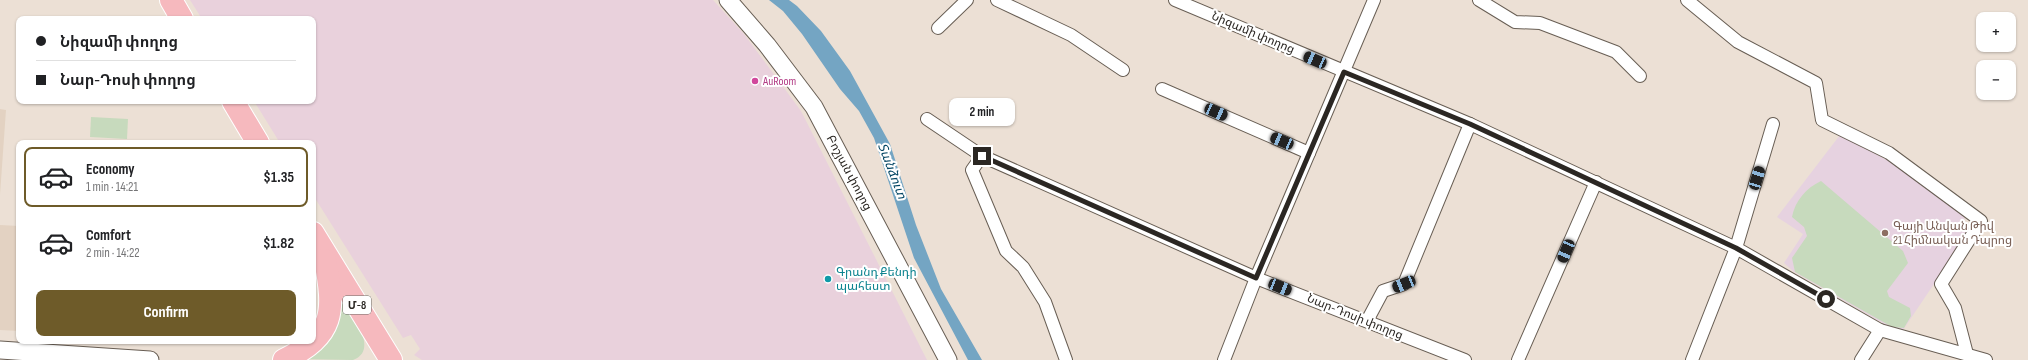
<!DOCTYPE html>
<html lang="en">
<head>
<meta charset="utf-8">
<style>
  body { margin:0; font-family:"Sofia Sans Condensed","Noto Sans Armenian",sans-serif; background:#f2f2f2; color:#202124; height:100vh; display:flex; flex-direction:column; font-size:15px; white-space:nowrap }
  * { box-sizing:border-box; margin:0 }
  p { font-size:13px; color:#757577 }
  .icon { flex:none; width:22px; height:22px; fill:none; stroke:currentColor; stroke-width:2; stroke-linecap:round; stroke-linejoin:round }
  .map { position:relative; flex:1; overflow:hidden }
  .details { position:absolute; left:16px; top:140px; width:300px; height:204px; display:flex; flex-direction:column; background:#fff; border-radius:8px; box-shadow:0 1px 3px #0004 }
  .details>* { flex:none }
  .top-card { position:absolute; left:16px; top:16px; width:300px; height:88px; border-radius:8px; box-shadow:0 1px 3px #0004; display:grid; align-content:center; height:88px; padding:0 20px; background:#fff }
  .controls { position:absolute; left:1976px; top:12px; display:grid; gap:8px }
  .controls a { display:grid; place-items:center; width:40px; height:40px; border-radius:8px; background:#fff; box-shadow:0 1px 3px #0004; font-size:20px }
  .end { position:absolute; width:18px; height:18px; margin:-9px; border:5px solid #2b2723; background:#fff; box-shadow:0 0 0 2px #fff }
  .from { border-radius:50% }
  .bubble { position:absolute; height:28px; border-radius:8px; background:#fff; box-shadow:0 1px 3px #0004; font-size:13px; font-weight:700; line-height:28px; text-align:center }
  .car { position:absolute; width:12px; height:24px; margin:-12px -6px; border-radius:5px; box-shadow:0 0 3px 1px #0007; background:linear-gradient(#222 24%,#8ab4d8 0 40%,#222 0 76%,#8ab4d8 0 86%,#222 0) }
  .top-card b { display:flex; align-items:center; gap:14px; height:38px; font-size:15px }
  .top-card b+b { border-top:1px solid #e0e0e0 }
  .top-card i { width:10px; height:10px; background:#202124 }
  ul { padding:7px 0 0; list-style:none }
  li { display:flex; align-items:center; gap:12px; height:60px; margin:0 8px 6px; padding:0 12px; border:2px solid transparent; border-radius:8px }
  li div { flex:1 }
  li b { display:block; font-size:15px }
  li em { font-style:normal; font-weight:700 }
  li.active { border-color:#6e5b29 }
  li>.icon { width:36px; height:36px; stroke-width:1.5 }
  .action { display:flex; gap:8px; margin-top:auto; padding:8px 20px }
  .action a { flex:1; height:46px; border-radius:8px; background:#6e5b29; color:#fff; font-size:16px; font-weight:700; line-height:46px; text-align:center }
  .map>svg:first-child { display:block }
  .built { fill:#e3d2c2 }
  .industrial { fill:#e9d1dc }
  .education { fill:#e6d2e0 }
  .green { fill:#c7dabd }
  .water { fill:#74a5c3 }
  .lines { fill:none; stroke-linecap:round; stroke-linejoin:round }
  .street-casing { stroke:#685e54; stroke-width:14 }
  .secondary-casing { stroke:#685e54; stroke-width:19 }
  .highway-casing { stroke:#fff; stroke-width:24 }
  .street { stroke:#fff; stroke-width:12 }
  .secondary { stroke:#fff; stroke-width:17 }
  .highway { stroke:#f6b9be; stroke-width:22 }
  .route { stroke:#2b2723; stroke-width:5 }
  .hotel-dot { fill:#d1479c; stroke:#fff; stroke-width:1.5 }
  .education-dot { fill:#8d6e63; stroke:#fff; stroke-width:1.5 }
  .culture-dot { fill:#0f9aa8; stroke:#fff; stroke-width:1.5 }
  .labels { text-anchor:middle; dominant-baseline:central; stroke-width:4; stroke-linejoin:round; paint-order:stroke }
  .shield { fill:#fff; stroke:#6b6865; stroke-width:1 }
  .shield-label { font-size:11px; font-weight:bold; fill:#2b2723 }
  .street-label { font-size:12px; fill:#2b2723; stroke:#fff }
  .hotel-label { font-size:12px; fill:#b23c85; stroke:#fff; text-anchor:start }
  .education-label { font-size:12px; fill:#785e54; stroke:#fff; text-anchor:start }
  .culture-label { font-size:12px; fill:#0d838f; stroke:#fff; text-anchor:start }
  .water-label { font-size:13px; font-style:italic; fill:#004462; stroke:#fff }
</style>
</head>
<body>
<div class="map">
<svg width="2028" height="360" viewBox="0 0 2028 360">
  <rect width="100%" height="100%" fill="#ece0d5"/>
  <g class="built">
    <polygon points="0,109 6,110 0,195"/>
    <polygon points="0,225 19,226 19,331 0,330"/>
  </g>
  <polygon class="industrial" points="190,0 713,0 744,34 801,111 927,360 422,360 414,355 420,349 411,335 403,338 313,195 313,143 280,143 254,101 313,101 313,19 202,19"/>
  <polygon class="education" points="1840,135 1887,160 1962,212 1969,232 1903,330 1891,328 1794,272 1784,263 1803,234 1777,217"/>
  <g class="green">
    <polygon points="91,117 128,119 127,139 90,137"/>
    <path d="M1821 181 1903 251 1908 263 1887 291 1889 297 1910 308 1911 316 1904 328 1892 327 1795 272 1792 258 1807 236 1804 227 1792 217C1795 201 1806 188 1821 181Z"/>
    <path d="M333 288 362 333C366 345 366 355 353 360L293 359 304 354Z"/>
  </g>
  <polygon class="water" points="769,0 789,0 797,6 821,31 850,71 890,144 916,225 941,289 982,360 968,360 914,258 874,138 859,111 840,89 802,34 783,11"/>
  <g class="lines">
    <g class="street-casing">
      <g id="street">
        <polyline points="997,0 1071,35 1123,70"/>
        <polyline points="1175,0 1470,124 1736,248 1880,330 1986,360"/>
        <polyline points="1479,0 1515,22 1540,23 1616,52 1640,76"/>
        <polyline points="1687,0 1738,42 1816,83 1822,120 1889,153 1981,221 1941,284 1955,308 1967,354"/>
        <polyline points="938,28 967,0"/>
        <polyline points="1162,89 1309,153"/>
        <polyline points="927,119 982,156 1256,278 1465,360"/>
        <polyline points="982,156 972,170 1006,251 1023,267 1045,302 1066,360"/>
        <polyline points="1367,321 1383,291 1404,284 1470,124"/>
        <polyline points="1224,360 1256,278 1374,0"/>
        <polyline points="1518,360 1596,182"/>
        <polyline points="1692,360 1736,248 1773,124"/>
        <polyline points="1861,360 1880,330"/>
      </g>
    </g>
    <g class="secondary-casing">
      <g id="secondary">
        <polyline points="728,0 767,45 814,107 948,360"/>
        <polyline points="0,350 150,360"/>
      </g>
    </g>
    <g class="highway-casing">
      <g id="highway">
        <polyline points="171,0 182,19"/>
        <polyline points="233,101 258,143"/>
        <polyline points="313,233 391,360"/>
        <path d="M284 360C335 335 335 312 325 260"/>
      </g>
    </g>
    <use href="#street" class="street"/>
    <use href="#secondary" class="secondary"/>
    <use href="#highway" class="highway"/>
  </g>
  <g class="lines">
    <polyline class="route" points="982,156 1256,278 1344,72 1470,124 1736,248 1826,299"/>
  </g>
  <circle class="hotel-dot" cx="755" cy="81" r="4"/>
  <circle class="education-dot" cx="1885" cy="233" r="4"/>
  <circle class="culture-dot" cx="828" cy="279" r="4"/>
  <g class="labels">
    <rect class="shield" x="343" y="296" width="28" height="18" rx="3"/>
    <g class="shield-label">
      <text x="357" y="305">Մ-8</text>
    </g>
    <g class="street-label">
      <text transform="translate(1253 33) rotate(23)">Նիզամի փողոց</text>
      <text transform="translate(849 173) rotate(62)">Բոշյան փողոց</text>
      <text transform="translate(1355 317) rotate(22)">Նար-Դոսի փողոց</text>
    </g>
    <g class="hotel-label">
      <text x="763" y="81">AuRoom</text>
    </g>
    <g class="education-label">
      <text x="1893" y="226">Գայի Անվան Թիվ<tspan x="1893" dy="14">21 Հիմնական Դպրոց</tspan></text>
    </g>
    <g class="culture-label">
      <text x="836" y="272">Գրանդ Քենդի<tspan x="836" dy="14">պահեստ</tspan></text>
    </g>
    <g class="water-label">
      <text transform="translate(892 171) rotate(69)">Տանձուտ</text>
    </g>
  </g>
</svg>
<div class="controls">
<a>+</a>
<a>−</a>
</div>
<i class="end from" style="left:1826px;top:299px"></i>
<i class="end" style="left:982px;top:156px"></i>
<div class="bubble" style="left:949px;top:98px;width:66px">2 min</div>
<i class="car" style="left:1315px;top:60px;rotate:293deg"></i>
<i class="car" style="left:1216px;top:112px;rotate:114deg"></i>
<i class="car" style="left:1282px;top:141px;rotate:293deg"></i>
<i class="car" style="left:1757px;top:178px;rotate:17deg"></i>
<i class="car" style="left:1566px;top:251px;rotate:203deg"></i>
<i class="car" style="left:1404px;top:284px;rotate:248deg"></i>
<i class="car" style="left:1280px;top:287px;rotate:112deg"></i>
<div class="top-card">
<b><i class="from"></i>Նիզամի փողոց</b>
<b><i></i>Նար-Դոսի փողոց</b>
</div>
<section class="details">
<ul>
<li class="active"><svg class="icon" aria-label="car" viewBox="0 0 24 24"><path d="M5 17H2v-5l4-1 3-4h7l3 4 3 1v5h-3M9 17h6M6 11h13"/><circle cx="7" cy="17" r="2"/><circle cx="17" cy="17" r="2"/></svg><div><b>Economy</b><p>1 min · 14:21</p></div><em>$1.35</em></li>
<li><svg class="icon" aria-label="car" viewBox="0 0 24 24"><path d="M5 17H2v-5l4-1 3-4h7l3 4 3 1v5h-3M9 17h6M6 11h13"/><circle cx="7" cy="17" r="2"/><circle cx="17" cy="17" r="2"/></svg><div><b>Comfort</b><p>2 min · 14:22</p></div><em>$1.82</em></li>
</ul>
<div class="action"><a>Confirm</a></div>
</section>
</div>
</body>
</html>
